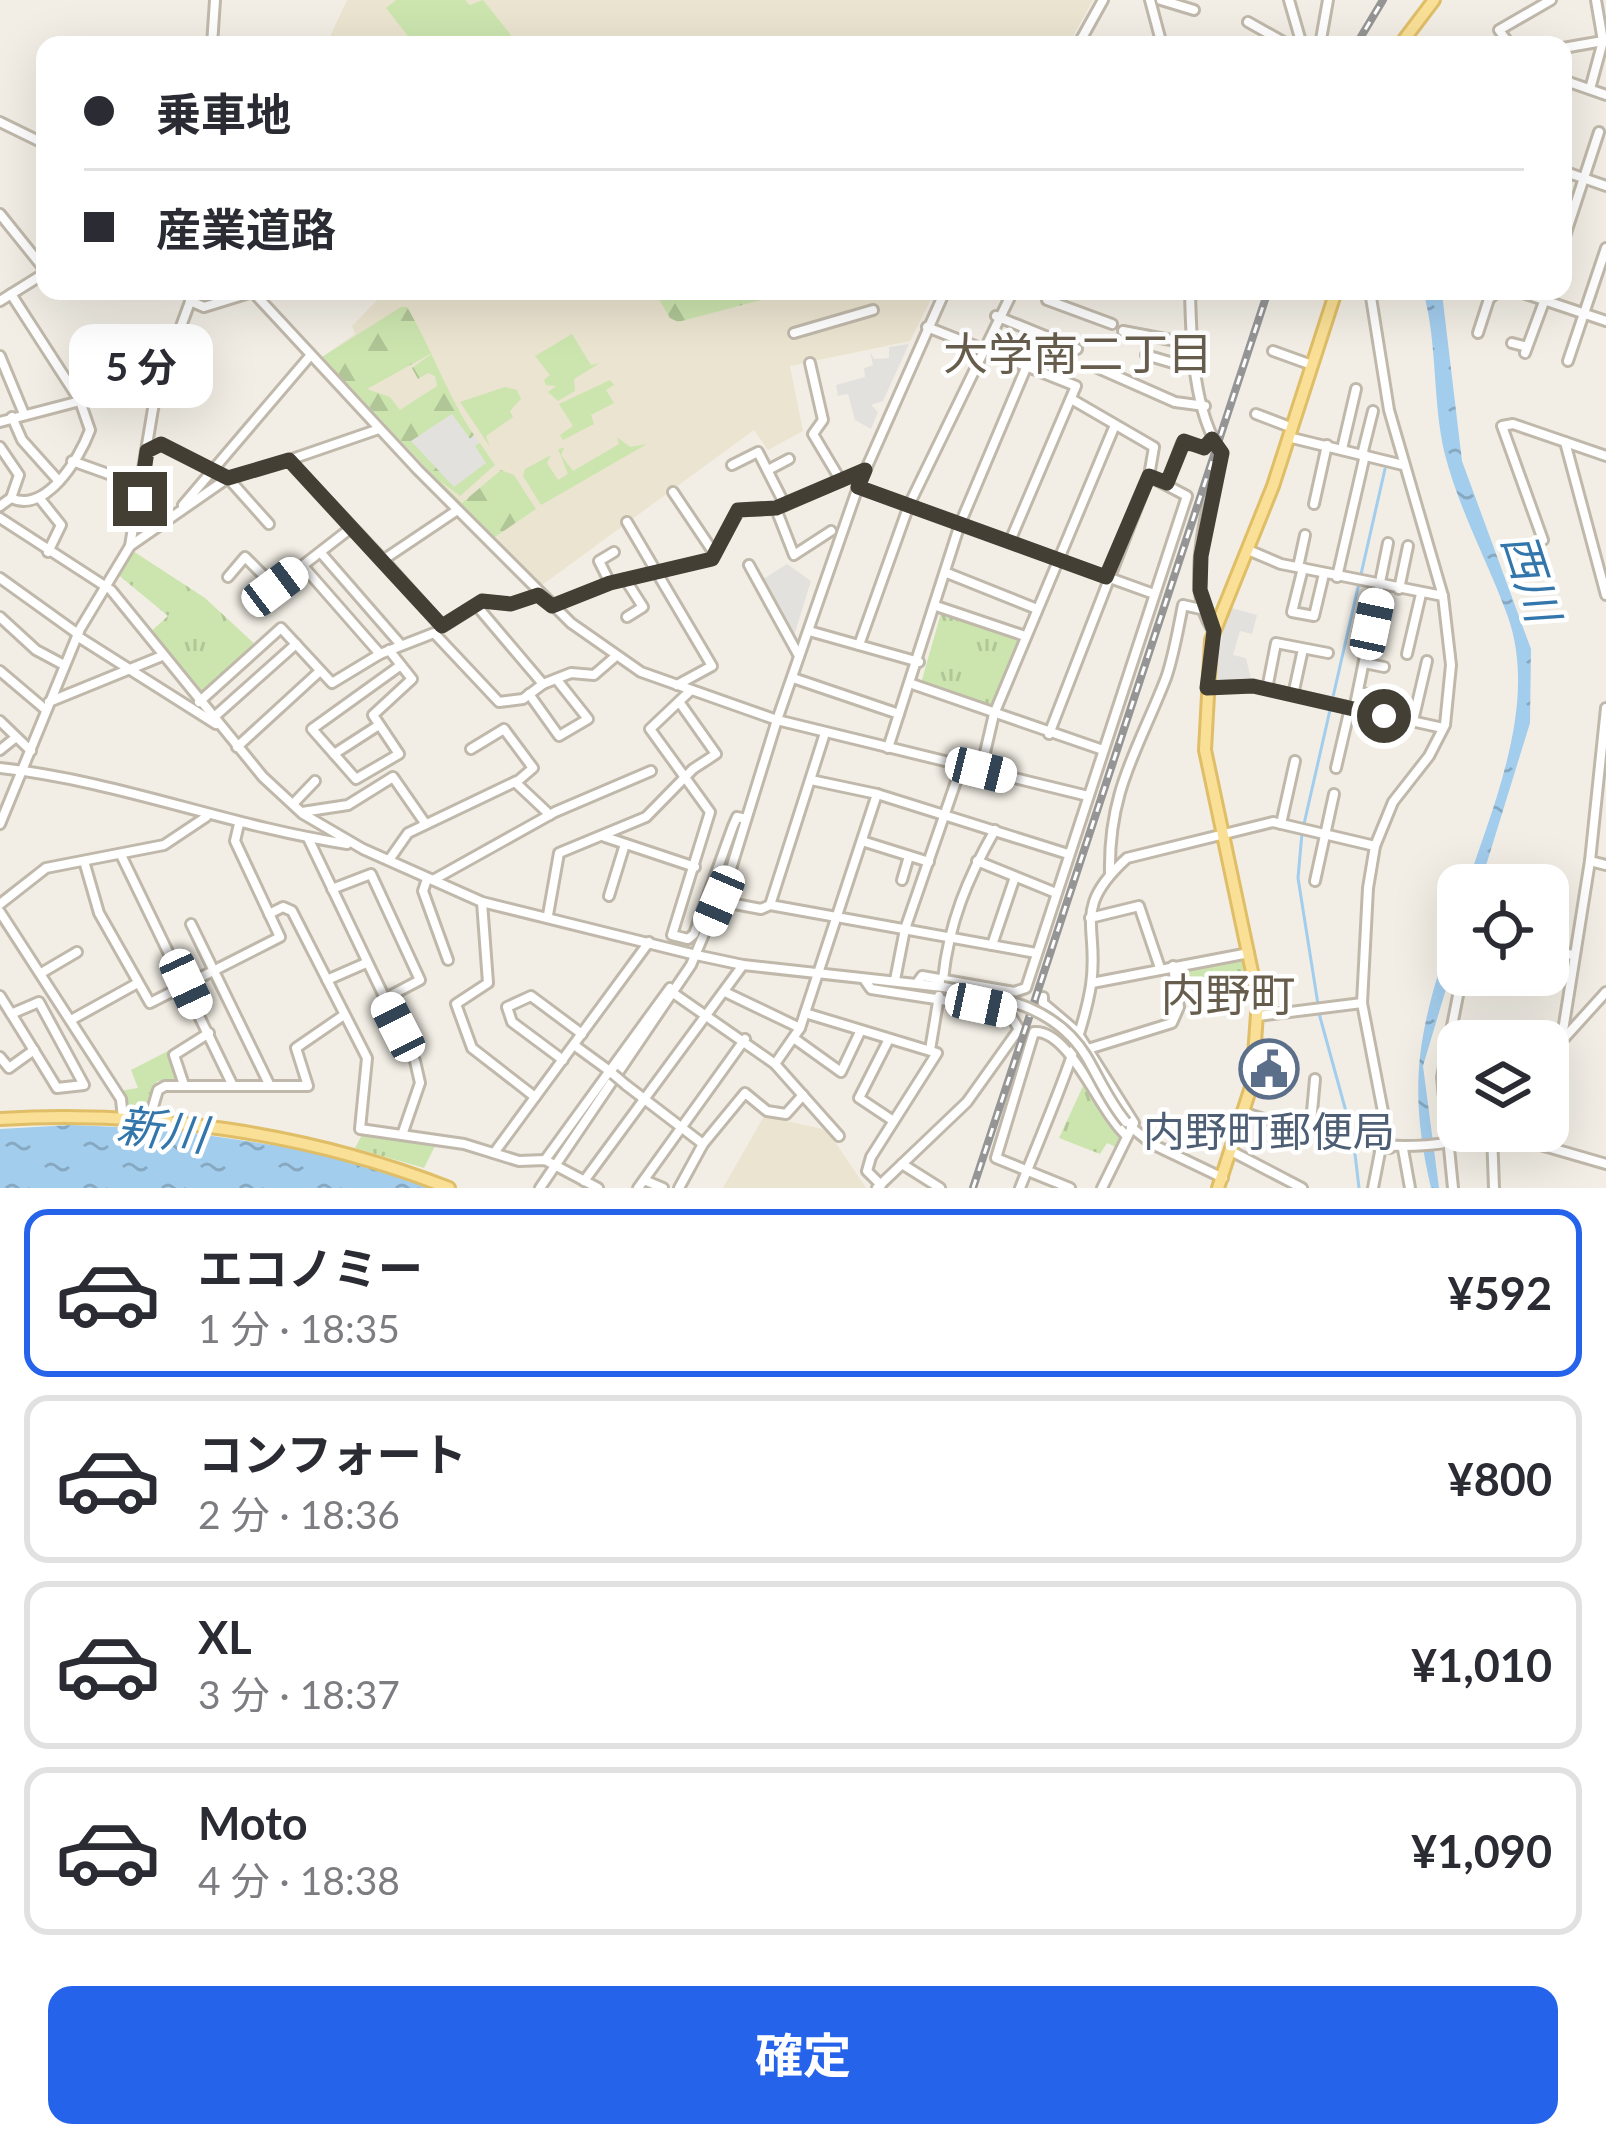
<!DOCTYPE html>
<html lang="ja">
<head>
<meta charset="utf-8">
<style>
  body { margin:0; font-family:Lato,"Noto Sans JP",sans-serif; background:#f2f2f3; color:#2b2b33; height:100vh; display:flex; flex-direction:column; font-size:45px; white-space:nowrap }
  * { box-sizing:border-box; margin:0 }
  p { font-size:39px; color:#7c7c81 }
  .icon { flex:none; width:66px; height:66px; fill:none; stroke:currentColor; stroke-width:2; stroke-linecap:round; stroke-linejoin:round }
  .map { position:relative; height:1188px; overflow:hidden }
  .sheet { display:flex; flex-direction:column; background:#fff; flex:1 }
  .sheet>* { flex:none }
  .hud { position:absolute; left:36px; top:36px; width:1536px; height:264px; border-radius:24px; box-shadow:0 12px 48px #0002; display:grid; align-content:center; height:264px; padding:0 48px; background:#fff }
  .controls { position:absolute; left:1437px; top:864px; display:grid; gap:24px }
  .controls a { display:grid; place-items:center; width:132px; height:132px; border-radius:24px; background:#fff; box-shadow:0 12px 48px #0002; font-size:60px }
  .end { position:absolute; width:54px; height:54px; margin:-27px; border:15px solid #443f35; background:#fff; box-shadow:0 0 0 6px #fff }
  .from { border-radius:50% }
  .bubble { position:absolute; height:84px; border-radius:24px; background:#fff; box-shadow:0 12px 48px #0002; font-size:39px; font-weight:700; line-height:84px; text-align:center }
  .car { position:absolute; width:36px; height:72px; margin:-36px -18px; border-radius:15px; box-shadow:0 0 9px 3px #0007; background:linear-gradient(#fff 24%,#345 0 40%,#fff 0 76%,#345 0 86%,#fff 0) }
  .hud b { display:flex; align-items:center; gap:42px; height:114px; font-size:45px }
  .hud b+b { border-top:3px solid #e1e1e2 }
  .hud i { width:30px; height:30px; background:#2b2b33 }
  ul { padding:21px 0 0; list-style:none }
  li { display:flex; align-items:center; gap:36px; height:168px; margin:0 24px 18px; padding:0 24px; border:6px solid #e1e1e2; border-radius:24px }
  li div { flex:1 }
  li b { display:block; font-size:45px }
  li em { font-style:normal; font-weight:700 }
  li.active { border-color:#2563eb }
  li>.icon { width:108px; height:108px; stroke-width:1.5 }
  .cta { display:flex; gap:24px; margin-top:auto; padding:24px 48px }
  .cta a { flex:1; height:138px; border-radius:24px; background:#2563eb; color:#fff; font-size:48px; font-weight:700; line-height:138px; text-align:center }
  .map>svg:first-child { display:block }
  .education { fill:#ebe4d0 }
  .green { fill:#cce5af }
  .forest { fill:url(#forest-firs); fill-rule:evenodd }
  .park { fill:url(#park-tufts) }
  .parking { fill:#e3e1dd }
  .water { fill:url(#water-ripples) }
  .lines { fill:none; stroke-linecap:round; stroke-linejoin:round }
  .stream { stroke:#a3cded; stroke-width:3 }
  .minor-casing { stroke:#c0b9ab; stroke-width:14 }
  .major-casing { stroke:#dfbe67; stroke-width:16 }
  .minor { stroke:#fff; stroke-width:8 }
  .major { stroke:#fae096; stroke-width:10 }
  .rail-casing { stroke:#959595; stroke-width:8 }
  .rail { stroke:#fff; stroke-width:3; stroke-dasharray:9; stroke-linecap:butt }
  .minor-bridge-casing { stroke:#c0b9ab; stroke-width:14; stroke-linecap:butt }
  .minor-bridge { stroke:#fff; stroke-width:8 }
  .route { stroke:#443f35; stroke-width:15 }
  .labels { text-anchor:middle; dominant-baseline:central; stroke-width:9; stroke-linejoin:round; paint-order:stroke }
  .service-label { font-size:42px; fill:#4e5e75; stroke:#fff }
  .neighbourhood-label { font-size:45px; fill:#675d4d; stroke:#fff }
  .water-label { font-size:45px; font-style:italic; fill:#3376ac; stroke:#fff }
</style>
</head>
<body>
<div class="map">
<svg width="1606" height="1188" viewBox="0 0 1606 1188">
  <defs>
    <pattern id="forest-firs" width="22" height="20" patternUnits="userSpaceOnUse" patternTransform="scale(3)"><rect width="22" height="20" fill="#cce5af"/><path d="M5 1l3.5 6h-7zM16 11l3.5 6h-7z" fill="#b0c697"/></pattern>
    <pattern id="park-tufts" width="24" height="20" patternUnits="userSpaceOnUse" patternTransform="scale(3)"><rect width="24" height="20" fill="#cce5af"/><path d="M3 7l-1-3M5 7V3M7 7l1-3M15 17l-1-3M17 17v-4M19 17l1-3" fill="none" stroke="#b0c697"/></pattern>
    <pattern id="water-ripples" width="26" height="14" patternUnits="userSpaceOnUse" patternTransform="scale(3)"><rect width="26" height="14" fill="#a3cded"/><path d="M2 4q2-2 4 0t4 0M15 11q2-2 4 0t4 0" fill="none" stroke="#86a8c1"/></pattern>
  </defs>
  <rect width="100%" height="100%" fill="#f2eee5"/>
  <g class="education">
    <polygon points="347,0 1093,0 1068,45 326,45"/>
    <polygon points="386,291 935,291 910,341 790,366 803,431 768,450 754,430 538,588 322,357 355,334 352,326"/>
    <polygon points="764,1116 827,1130 866,1188 723,1188"/>
  </g>
  <g class="green">
    <polygon points="396,0 465,0 470,5 483,0 511,35 498,45 439,45 432,37 415,45 386,8"/>
    <polygon points="572,334 591,365 600,363 574,379 575,391 558,401 548,392 556,386 546,385 544,380 550,375 535,356"/>
    <polygon points="610,380 614,385 606,390 614,403 591,415 594,424 563,440 560,435 573,426 559,404"/>
    <polygon points="505,387 517,390 521,399 510,411 513,417 486,436 490,447 460,402"/>
    <polygon points="617,437 630,447 647,444 541,505 523,476 525,469 551,455 547,463 558,480 568,474 558,449 564,448 561,455 573,471 619,444"/>
  </g>
  <g class="forest">
    <polygon points="654,291 760,291 763,299 773,296 772,291 783,292 780,295 678,322 670,318"/>
    <path d="M401 307H407C432 349 447 395 474 435L470 439 452 414 412 441 480 443 495 465 460 496 440 481 462 503 501 470 514 475 536 509 495 537 490 536 322 357ZM434 352 412 368 418 379 428 373 435 376 437 386 400 410 390 397 367 389Z"/>
  </g>
  <g class="park">
    <polygon points="130,549 205,598 259,648 195,699 147,635 168,616 116,573"/>
    <polygon points="941,613 1019,641 993,708 921,683"/>
    <polygon points="1249,954 1253,979 1178,991 1174,967"/>
    <polygon points="168,1051 176,1080 157,1081 144,1118 125,1117 119,1091 138,1088 131,1070"/>
    <polygon points="1083,1086 1124,1137 1118,1148 1107,1143 1100,1154 1059,1138"/>
    <polygon points="364,1131 437,1142 424,1168 355,1148"/>
  </g>
  <g class="parking">
    <polygon points="909,344 883,401 871,405 878,412 871,429 855,420 848,394 838,396 836,385 865,377 864,368 873,365 870,352 874,359 889,358 889,347"/>
    <polygon points="452,414 470,439 474,435 480,443 475,446 486,463 454,487 411,441"/>
    <polygon points="787,564 811,581 793,639 760,581"/>
    <polygon points="1228,607 1257,615 1252,634 1240,631 1233,655 1246,658 1252,683 1213,683"/>
  </g>
  <g class="water">
    <path d="M1423 291 1442 293 1462 461 1531 649 1530 723 1480 885H1467C1494 803 1538 703 1508 617 1488 562 1460 512 1445 455 1432 401 1438 343 1423 291Z"/>
    <path d="M1458 911V949L1423 1066 1439 1188H1431C1404 1072 1423 1020 1458 911Z"/>
    <polygon points="71,1125 165,1129 360,1158 429,1188 0,1188 0,1129"/>
  </g>
  <g class="lines">
    <g class="stream">
      <polyline points="1304,824 1385,469"/>
      <polyline points="1302,833 1298,878 1320,1017 1353,1137 1359,1188"/>
    </g>
    <g class="minor-casing">
      <g id="minor">
        <polyline points="1150,0 1162,45"/>
        <polyline points="1161,0 1194,10"/>
        <polyline points="1289,0 1302,45"/>
        <polyline points="1248,22 1289,45"/>
        <polyline points="212,45 215,0"/>
        <polyline points="1078,45 1103,0"/>
        <polyline points="1214,45 1222,45"/>
        <polyline points="1320,45 1328,0"/>
        <polyline points="1510,45 1499,30 1551,0"/>
        <polyline points="1563,48 1603,41"/>
        <polyline points="1563,80 1606,95"/>
        <polyline points="1590,89 1603,41 1596,0"/>
        <polyline points="0,122 45,144"/>
        <polyline points="1563,171 1606,186"/>
        <polyline points="0,214 45,270"/>
        <polyline points="1563,242 1599,132"/>
        <polyline points="252,291 418,470 571,623 641,672 777,720 730,872 691,965 540,1188"/>
        <polyline points="945,291 858,487 777,720 1088,796"/>
        <polyline points="1045,291 1047,300 1112,324"/>
        <path d="M1190 291C1191 340 1193 413 1222 453 1209 497 1182 592 1214 631"/>
        <polyline points="1231,291 1239,291"/>
        <polyline points="1370,291 1389,410 1443,596 1451,665 1445,725 1429,756 1393,802 1375,846 1368,888 1362,1003 1390,1148"/>
        <polyline points="1517,291 1606,321"/>
        <path d="M11 294 80 401 90 430C79 460 45 514 11 498"/>
        <polyline points="0,301 45,273"/>
        <polyline points="190,301 204,307 256,291"/>
        <polyline points="996,316 1077,349"/>
        <polyline points="927,327 1076,386 1010,541"/>
        <polyline points="1123,331 1192,344"/>
        <polyline points="794,333 873,310"/>
        <polyline points="1478,333 1489,299 1498,291"/>
        <polyline points="1512,343 1527,347"/>
        <polyline points="1273,351 1309,364"/>
        <polyline points="1525,353 1548,291"/>
        <polyline points="1146,355 1197,370"/>
        <polyline points="0,356 24,414"/>
        <polyline points="1568,361 1606,248"/>
        <polyline points="810,363 823,420 813,434 841,481"/>
        <polyline points="1098,368 1175,402 1205,406"/>
        <polyline points="1256,414 1290,427"/>
        <polyline points="12,417 22,440 56,478"/>
        <polyline points="0,422 80,401 168,347"/>
        <polyline points="379,429 289,460 383,560"/>
        <polyline points="1288,437 1403,465"/>
        <polyline points="1565,442 1606,595"/>
        <polyline points="0,447 19,475 11,498 0,506"/>
        <polyline points="1342,449 1356,389"/>
        <polyline points="147,451 161,444 228,478 269,524"/>
        <polyline points="1362,455 1373,411"/>
        <polyline points="72,461 142,486"/>
        <polyline points="732,465 758,452 785,505"/>
        <polyline points="768,470 789,459"/>
        <polyline points="1167,483 1182,443 1205,447 1212,439"/>
        <polyline points="858,487 1154,594"/>
        <polyline points="673,492 714,553"/>
        <polyline points="41,500 61,525 48,552"/>
        <polyline points="1314,504 1327,445"/>
        <polyline points="183,505 310,356"/>
        <polyline points="776,509 794,555 831,531"/>
        <polyline points="0,518 111,590 263,777 303,814 363,849 482,902 696,955 743,965 943,987"/>
        <polyline points="627,522 712,666 677,685"/>
        <polyline points="1543,540 1502,426 1513,424 1606,456"/>
        <polyline points="130,546 228,478 289,460"/>
        <polyline points="1248,550 1281,564 1443,596"/>
        <polyline points="321,553 401,645"/>
        <polyline points="749,565 799,656"/>
        <polyline points="303,566 380,654"/>
        <polyline points="1298,567 1305,535"/>
        <polyline points="1303,568 1292,612 1314,616 1324,574"/>
        <polyline points="947,573 1037,609"/>
        <polyline points="228,577 245,557 275,587 351,528"/>
        <polyline points="1337,577 1365,455"/>
        <polyline points="0,578 78,634"/>
        <polyline points="625,579 643,607 627,617"/>
        <polyline points="610,583 599,561 614,552"/>
        <polyline points="1399,589 1408,546"/>
        <polyline points="552,606 610,583 712,559 738,510 776,509 865,470"/>
        <polyline points="936,606 1025,636"/>
        <polyline points="0,617 36,650 64,665"/>
        <polyline points="442,626 383,560 456,511"/>
        <polyline points="440,628 483,601 511,604 538,595"/>
        <polyline points="809,631 919,662"/>
        <polyline points="77,636 216,724"/>
        <polyline points="859,645 909,505 1013,291"/>
        <polyline points="389,650 412,679 373,715 399,754 356,779 312,729 401,665"/>
        <polyline points="1407,654 1421,594"/>
        <polyline points="1364,663 1384,667"/>
        <polyline points="0,671 46,710"/>
        <polyline points="793,678 899,714"/>
        <polyline points="543,684 571,673 594,675 616,656"/>
        <polyline points="912,684 1103,750"/>
        <polyline points="1207,687 1253,686 1443,728"/>
        <polyline points="1267,689 1276,643 1328,653"/>
        <polyline points="690,691 650,729 710,812 672,935 688,939 694,934 733,826 737,817 746,819"/>
        <polyline points="1358,692 1377,696"/>
        <polyline points="529,694 559,736 588,719 557,680"/>
        <polyline points="1293,695 1303,649"/>
        <polyline points="49,702 162,656"/>
        <polyline points="199,702 281,628 332,683 380,654 434,633 499,702 523,699 543,684 476,605"/>
        <polyline points="1354,710 1388,543"/>
        <polyline points="213,718 296,644"/>
        <polyline points="0,721 31,751"/>
        <polyline points="1413,721 1427,661"/>
        <polyline points="1049,734 1149,476"/>
        <polyline points="237,747 320,671"/>
        <polyline points="888,748 960,524 1028,363"/>
        <polyline points="0,750 15,738"/>
        <polyline points="334,754 379,725"/>
        <path d="M0 768C119 781 228 826 347 844"/>
        <polyline points="1336,768 1350,708"/>
        <polyline points="981,770 994,714 1115,425"/>
        <polyline points="811,780 877,794 1068,854"/>
        <polyline points="515,782 550,815"/>
        <polyline points="293,804 315,781"/>
        <polyline points="302,812 348,805 393,777 425,823"/>
        <polyline points="0,824 80,629 130,546 155,397 194,291"/>
        <polyline points="1281,824 1295,761"/>
        <polyline points="605,837 695,867"/>
        <polyline points="308,838 415,1061 420,1083 402,1135"/>
        <polyline points="862,841 929,862"/>
        <polyline points="122,857 232,1084"/>
        <polyline points="389,860 408,833 519,780 533,768 504,729 471,749"/>
        <polyline points="84,861 99,913 150,1003 280,937 235,841 239,824"/>
        <polyline points="977,861 1056,893"/>
        <polyline points="1590,861 1606,865"/>
        <path d="M1110 874C1108 791 1138 750 1166 678 1174 655 1178 629 1183 605L1205 610"/>
        <polyline points="427,879 423,891 448,960"/>
        <polyline points="433,880 555,812 651,771"/>
        <polyline points="902,880 909,856"/>
        <polyline points="1315,881 1334,794"/>
        <polyline points="332,889 371,874 420,980 384,999"/>
        <polyline points="609,896 625,844"/>
        <polyline points="719,901 761,909 770,905 1036,953"/>
        <polyline points="482,902 488,983 456,1004 472,1048 535,1097"/>
        <polyline points="0,904 46,868 164,845 206,817"/>
        <polyline points="770,905 825,733"/>
        <polyline points="0,912 121,1099 123,1119"/>
        <polyline points="269,914 283,907 292,911 367,1058 360,1129 464,1144 519,1161 545,1160 598,1188"/>
        <polyline points="548,915 559,853 646,817 693,769 716,754 680,703"/>
        <polyline points="1090,918 1139,906 1160,968"/>
        <polyline points="191,924 269,1084"/>
        <polyline points="992,945 1015,877"/>
        <polyline points="1548,951 1574,955"/>
        <polyline points="43,972 77,952"/>
        <polyline points="864,979 871,989 1007,1010 1019,1029 967,1102 877,1188"/>
        <path d="M943 979C949 923 967 879 995 830"/>
        <polyline points="327,980 366,963"/>
        <polyline points="895,980 905,929 961,767"/>
        <polyline points="917,983 922,976 1014,992 1026,988 1187,496 1149,476 1154,447 1073,400"/>
        <polyline points="1092,983 1249,953"/>
        <polyline points="727,993 800,1028"/>
        <polyline points="676,995 775,1064 839,1136"/>
        <path d="M0 996C19 1026 38 1057 57 1088L84 1085 39 1002 11 1014"/>
        <polyline points="1043,997 1043,1003 1076,1031 1134,1123 1102,1188"/>
        <polyline points="805,1013 937,1053 871,1157 867,1171 881,1185"/>
        <polyline points="1258,1016 1362,1003"/>
        <polyline points="71,1020 136,984"/>
        <polyline points="1562,1037 1590,861 1606,708"/>
        <polyline points="795,1039 841,1072 860,1032"/>
        <polyline points="889,1039 859,1098 892,1120"/>
        <polyline points="574,1045 611,1072"/>
        <polyline points="1088,1049 1172,1023 1179,1007 1173,966"/>
        <polyline points="930,1050 939,996"/>
        <polyline points="1548,1056 1606,992"/>
        <polyline points="0,1057 9,1068 34,1050"/>
        <polyline points="563,1060 512,1022 507,1007 531,996 582,1034"/>
        <polyline points="775,1064 800,1028 877,794"/>
        <polyline points="184,1085 174,1055 209,1033"/>
        <polyline points="626,1085 703,1144 679,1188"/>
        <path d="M1245 1113C1328 1140 1406 1162 1492 1131"/>
        <polyline points="149,1120 158,1090 165,1086 308,1086 296,1048 344,1015"/>
        <polyline points="1131,1127 1152,1144 1223,1178"/>
        <polyline points="1492,1131 1606,1164"/>
        <polyline points="1492,1133 1494,1188"/>
        <polyline points="1310,1134 1315,1079"/>
        <polyline points="703,1144 745,1093 767,1111 786,1114 803,1095"/>
        <polyline points="1403,1149 1410,1188"/>
        <polyline points="1231,1151 1302,1188"/>
        <polyline points="494,1153 649,942"/>
        <polyline points="545,1160 670,988"/>
        <polyline points="902,1164 940,1188"/>
        <polyline points="644,1180 663,1188"/>
        <polyline points="584,1181 743,965"/>
        <polyline points="638,1188 745,1039"/>
        <path d="M1020 1188C1042 1132 1082 1043 1091 985 1100 926 1070 910 1127 858L1273 822 1375 846"/>
        <path d="M1070 1188 996 1158 1034 1032C1070 1029 1100 1113 1127 1136"/>
        <polyline points="1373,1188 1381,1147"/>
        <polyline points="1453,1188 1442,1077 1462,975"/>
      </g>
    </g>
    <g class="major-casing">
      <g id="major">
        <polyline points="1400,45 1434,0"/>
        <path d="M0 1119C150 1110 309 1133 449 1188"/>
        <polyline points="1218,1188 1252,1084 1258,1000 1205,750 1211,640 1273,486 1336,291"/>
      </g>
    </g>
    <use href="#minor" class="minor"/>
    <use href="#major" class="major"/>
    <g class="rail-casing">
      <g id="rail">
        <polyline points="1356,45 1383,0"/>
        <polyline points="973,1188 1268,291"/>
      </g>
    </g>
    <use href="#rail" class="rail"/>
    <g class="minor-bridge-casing">
      <g id="minor-bridge">
        <path d="M943 987C998 997 1054 1004 1086 1056 1099 1078 1109 1102 1126 1122"/>
        <polyline points="613,1074 626,1085"/>
      </g>
    </g>
    <use href="#minor-bridge" class="minor-bridge"/>
  </g>
  <g class="lines">
    <polyline class="route" points="140,499 147,451 161,444 228,478 289,460 442,626 482,601 511,604 538,595 552,606 610,583 712,559 738,510 776,508 865,470 858,487 1106,577 1149,476 1167,483 1184,441 1204,448 1212,439 1222,453 1201,556 1200,590 1214,631 1207,688 1253,686 1384,716"/>
  </g>
  <defs>
    <g id="civic-ring" transform="scale(3)"><circle r="9.5" fill="#fff" stroke="#5c6f8a" stroke-width="1.5"/><path d="M-.6-6.5H3V-4.5H.6V-3L4-1V1h2V6H-6V1h2V-1L-.6-3ZM-1.2 2.5V6h2.4V2.5Z" fill="#5c6f8a"/></g>
  </defs>
  <g fill-rule="evenodd">
    <use href="#civic-ring" x="1269" y="1069"/>
  </g>
  <g class="labels">
    <g class="service-label">
      <text x="1269" y="1131">内野町郵便局</text>
    </g>
    <g class="neighbourhood-label">
      <text x="1078" y="353">大学南二丁目</text>
      <text x="1228" y="994">内野町</text>
    </g>
    <g class="water-label">
      <text transform="translate(1532 577) rotate(72)">西川</text>
      <text transform="translate(162 1129) rotate(7)">新川</text>
    </g>
  </g>
</svg>
<div class="controls">
<a><svg class="icon" aria-label="locate" viewBox="0 0 24 24"><circle cx="12" cy="12" r="6"/><path d="M12 2v4M12 18v4M2 12h4M18 12h4"/></svg></a>
<a><svg class="icon" aria-label="layers" viewBox="0 0 24 24"><path d="M12 4l9 5-9 5-9-5zM3 14l9 5 9-5"/></svg></a>
</div>
<i class="end from" style="left:1384px;top:716px"></i>
<i class="end" style="left:140px;top:499px"></i>
<div class="bubble" style="left:69px;top:324px;width:144px">5 分</div>
<i class="car" style="left:275px;top:587px;rotate:53deg"></i>
<i class="car" style="left:1372px;top:624px;rotate:12deg"></i>
<i class="car" style="left:981px;top:770px;rotate:104deg"></i>
<i class="car" style="left:719px;top:901px;rotate:203deg"></i>
<i class="car" style="left:186px;top:984px;rotate:155deg"></i>
<i class="car" style="left:981px;top:1005px;rotate:102deg"></i>
<i class="car" style="left:398px;top:1027px;rotate:333deg"></i>
<div class="hud">
<b><i class="from"></i>乗車地</b>
<b><i></i>産業道路</b>
</div>
</div>
<section class="sheet">
<ul>
<li class="active"><svg class="icon" aria-label="car" viewBox="0 0 24 24"><path d="M5 17H2v-5l4-1 3-4h7l3 4 3 1v5h-3M9 17h6M6 11h13"/><circle cx="7" cy="17" r="2"/><circle cx="17" cy="17" r="2"/></svg><div><b>エコノミー</b><p>1 分 · 18:35</p></div><em>¥592</em></li>
<li><svg class="icon" aria-label="car" viewBox="0 0 24 24"><path d="M5 17H2v-5l4-1 3-4h7l3 4 3 1v5h-3M9 17h6M6 11h13"/><circle cx="7" cy="17" r="2"/><circle cx="17" cy="17" r="2"/></svg><div><b>コンフォート</b><p>2 分 · 18:36</p></div><em>¥800</em></li>
<li><svg class="icon" aria-label="car" viewBox="0 0 24 24"><path d="M5 17H2v-5l4-1 3-4h7l3 4 3 1v5h-3M9 17h6M6 11h13"/><circle cx="7" cy="17" r="2"/><circle cx="17" cy="17" r="2"/></svg><div><b>XL</b><p>3 分 · 18:37</p></div><em>¥1,010</em></li>
<li><svg class="icon" aria-label="car" viewBox="0 0 24 24"><path d="M5 17H2v-5l4-1 3-4h7l3 4 3 1v5h-3M9 17h6M6 11h13"/><circle cx="7" cy="17" r="2"/><circle cx="17" cy="17" r="2"/></svg><div><b>Moto</b><p>4 分 · 18:38</p></div><em>¥1,090</em></li>
</ul>
<div class="cta"><a>確定</a></div>
</section>
</body>
</html>
